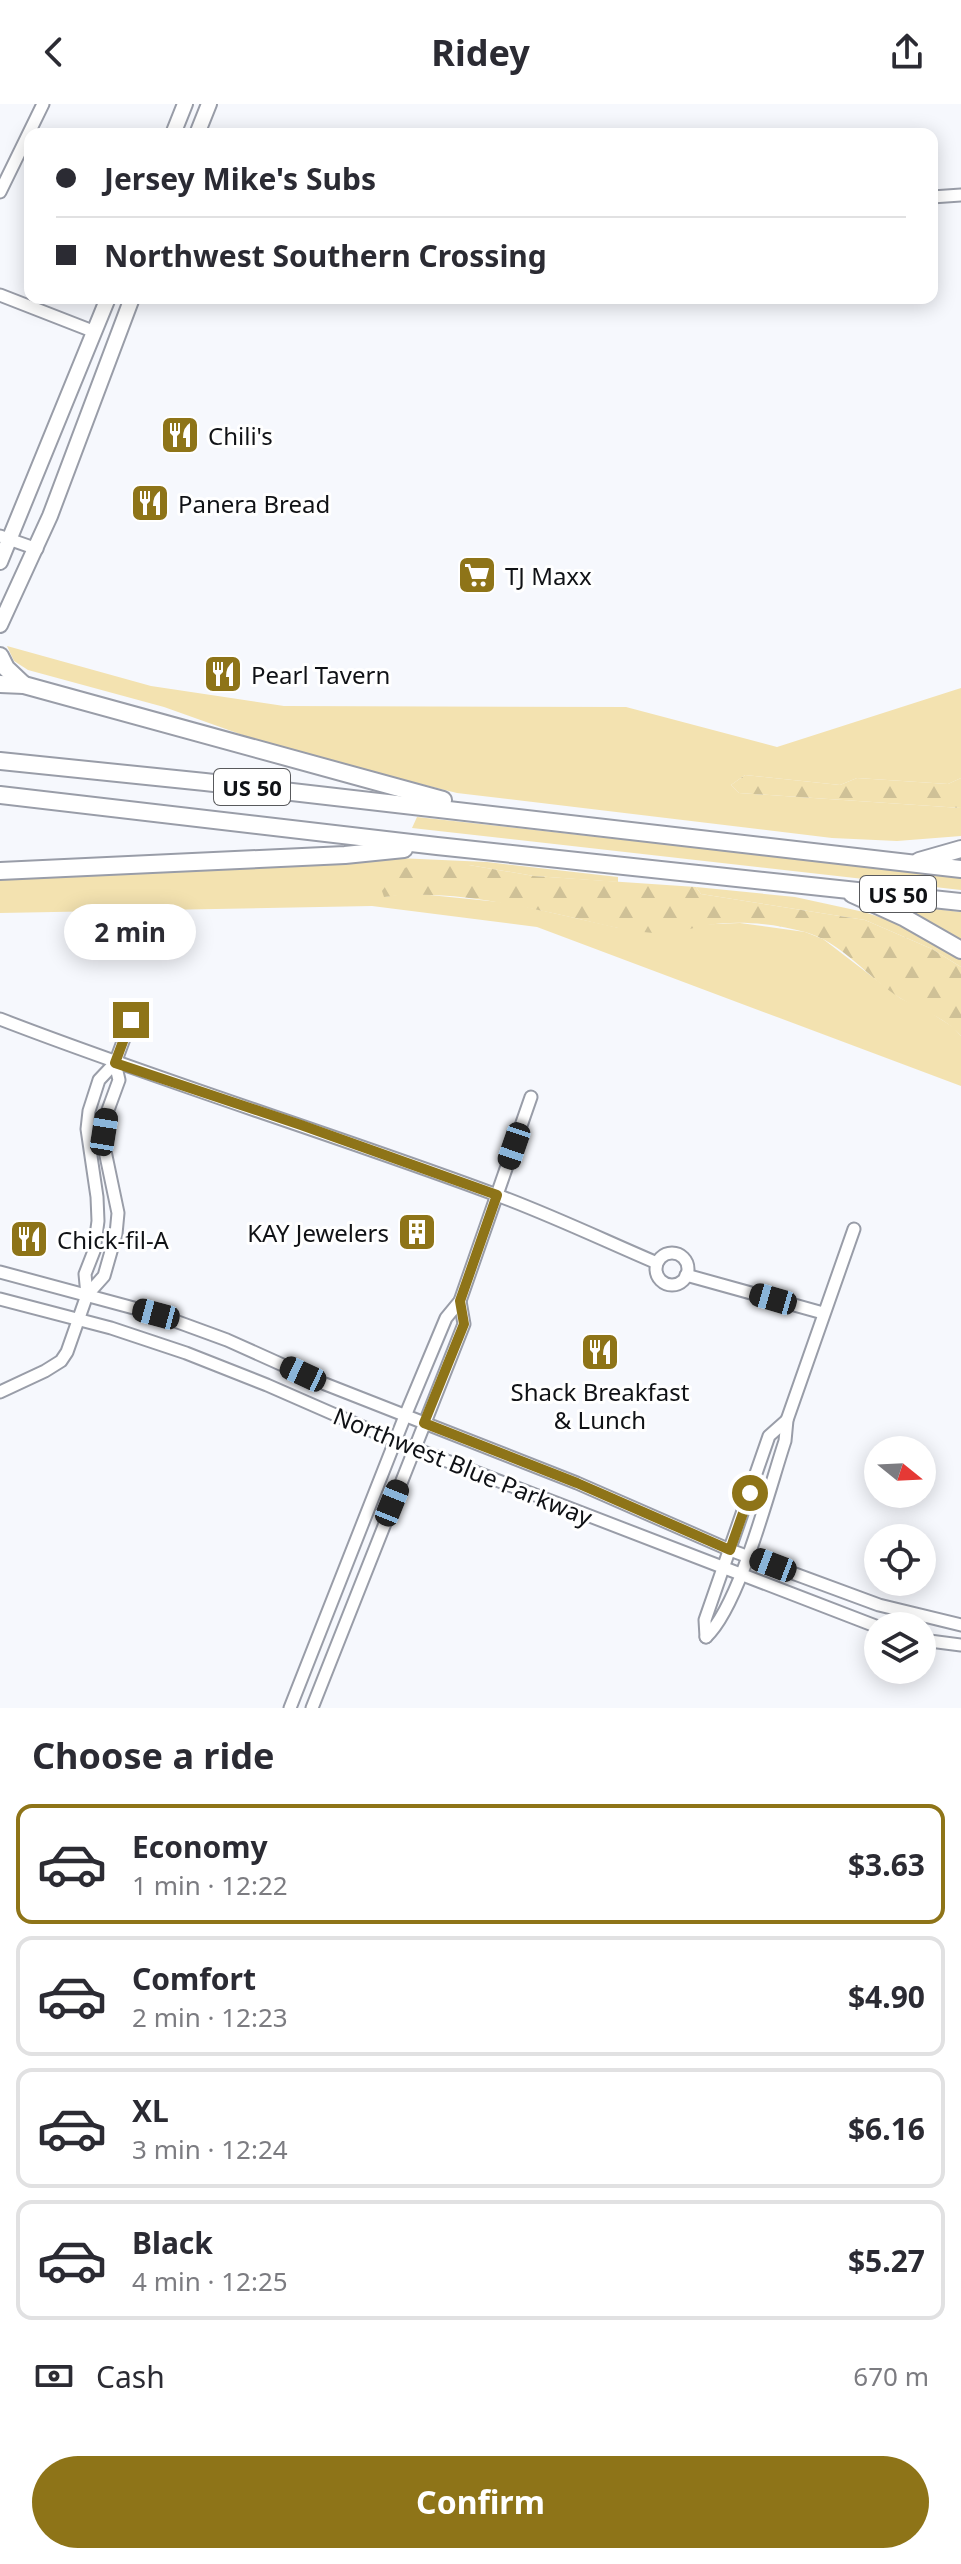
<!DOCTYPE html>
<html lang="en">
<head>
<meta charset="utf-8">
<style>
  body { margin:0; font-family:"Noto Sans",sans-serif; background:#f2f2f3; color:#2b2b33; height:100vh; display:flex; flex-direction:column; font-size:30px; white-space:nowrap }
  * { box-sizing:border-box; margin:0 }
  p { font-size:26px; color:#7c7c81 }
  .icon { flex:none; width:44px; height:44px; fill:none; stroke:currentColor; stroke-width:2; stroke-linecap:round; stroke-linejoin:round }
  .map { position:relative; height:1604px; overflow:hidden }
  .panel { display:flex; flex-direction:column; background:#fff; flex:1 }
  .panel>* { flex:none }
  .top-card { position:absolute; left:24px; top:24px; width:914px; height:176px; border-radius:16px; box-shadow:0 4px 20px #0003; display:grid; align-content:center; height:176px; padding:0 32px; background:#fff }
  .needle { width:52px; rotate:108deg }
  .tools { position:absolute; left:864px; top:1332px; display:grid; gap:16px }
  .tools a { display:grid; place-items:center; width:72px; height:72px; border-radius:50%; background:#fff; box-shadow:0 4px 20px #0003; font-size:40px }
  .end { position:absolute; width:36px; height:36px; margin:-18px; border:10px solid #8e7418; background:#fff; box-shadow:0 0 0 4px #fff }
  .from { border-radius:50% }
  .bubble { position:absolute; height:56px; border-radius:28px; background:#fff; box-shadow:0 4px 20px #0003; font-size:26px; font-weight:700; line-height:56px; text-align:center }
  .car { position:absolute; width:24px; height:48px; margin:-24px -12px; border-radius:10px; box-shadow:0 0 6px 2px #0007; background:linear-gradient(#222 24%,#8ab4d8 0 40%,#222 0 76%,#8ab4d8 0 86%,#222 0) }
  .top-card b { display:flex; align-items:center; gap:28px; height:76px; font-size:30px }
  .top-card b+b { border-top:2px solid #e1e1e2 }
  .top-card i { width:20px; height:20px; background:#2b2b33 }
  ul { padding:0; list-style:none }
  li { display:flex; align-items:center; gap:24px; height:120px; margin:0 16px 12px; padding:0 16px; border:4px solid #e1e1e2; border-radius:16px }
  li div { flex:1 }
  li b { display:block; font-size:30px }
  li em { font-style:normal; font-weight:700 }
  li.current { border-color:#8e7418 }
  li>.icon { width:72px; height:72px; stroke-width:1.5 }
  h2 { padding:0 32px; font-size:36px; line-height:96px }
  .pay { display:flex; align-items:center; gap:20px; height:88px; padding:0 32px; font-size:30px }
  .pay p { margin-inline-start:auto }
  .action { display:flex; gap:16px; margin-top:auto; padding:16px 32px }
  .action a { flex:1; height:92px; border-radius:48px; background:#8e7418; color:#fff; font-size:32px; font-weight:700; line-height:92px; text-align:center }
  header { display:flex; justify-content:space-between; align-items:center; height:104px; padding:0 32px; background:#fff; font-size:36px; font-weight:700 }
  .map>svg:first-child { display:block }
  .grass { fill:#f3e2b0 }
  .forest { fill:url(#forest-firs) }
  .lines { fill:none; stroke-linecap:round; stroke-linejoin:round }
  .minor-casing { stroke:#999da8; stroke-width:15 }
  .major-casing { stroke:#999da8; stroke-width:18 }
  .highway-casing { stroke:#999da8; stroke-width:20 }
  .minor { stroke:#fff; stroke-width:11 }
  .major { stroke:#fff; stroke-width:14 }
  .highway { stroke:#fff; stroke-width:16 }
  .route { stroke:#8e7418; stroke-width:10 }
  .labels { text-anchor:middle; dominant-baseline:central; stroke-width:6; stroke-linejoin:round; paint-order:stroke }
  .shield { fill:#fff; stroke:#58595c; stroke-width:2 }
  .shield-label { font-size:22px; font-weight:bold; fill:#101216 }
  .poi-label { font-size:24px; fill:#101216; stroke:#fff; text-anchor:start }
  .street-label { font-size:24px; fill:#101216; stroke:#fff }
</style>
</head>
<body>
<header><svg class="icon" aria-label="back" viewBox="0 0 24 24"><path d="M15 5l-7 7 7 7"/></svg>Ridey<svg class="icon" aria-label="share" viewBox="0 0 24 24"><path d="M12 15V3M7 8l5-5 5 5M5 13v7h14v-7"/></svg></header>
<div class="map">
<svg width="961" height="1604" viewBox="0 0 961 1604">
  <defs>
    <pattern id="forest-firs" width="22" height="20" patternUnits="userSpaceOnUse" patternTransform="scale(2)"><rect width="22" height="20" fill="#f3e2b0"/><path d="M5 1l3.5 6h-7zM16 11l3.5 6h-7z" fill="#cfc197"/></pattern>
  </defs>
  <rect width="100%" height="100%" fill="#f6f8fd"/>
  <g class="grass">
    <polygon points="7,542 151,582 284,602 626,603 777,643 961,584 961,674 948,680 857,674 840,681 745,671 731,681 739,689 961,704 961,732 897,737 832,734 457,689 288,647 164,603 28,566 14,557"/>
    <polygon points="417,713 961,773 961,786 412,724"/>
    <polygon points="397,754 487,758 618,773 618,778 534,772 469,761 384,793 410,789 509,799 619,824 740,819 805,828 823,835 900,894 931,909 953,923 961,932 961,982 537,823 372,802 0,809 0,774"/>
    <polygon points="696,783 795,793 864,808 906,822 961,852 961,863 932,845 865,816 701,790"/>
    <polygon points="899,801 961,808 961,838 898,803"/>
  </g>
  <g class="forest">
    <polygon points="745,671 840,681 857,674 948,680 961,674 961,704 739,689 731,681"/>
    <path d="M427 760 469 761 534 772 696 783 701 790 865 816 932 845 961 863V932C944 912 921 907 900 894 868 874 842 838 805 828 775 820 740 816 708 821 695 823 680 828 667 829 634 830 601 820 570 813 511 800 445 785 384 793L382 787C398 766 399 762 427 760Z"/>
  </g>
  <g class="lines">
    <g class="minor-casing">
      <g id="minor">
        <polyline points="0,88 43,0"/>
        <polyline points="932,93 961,91"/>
        <polyline points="0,191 95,228"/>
        <polyline points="0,432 37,445"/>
        <path d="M0 915C163 978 330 1029 494 1090 549 1110 603 1136 657 1159"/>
        <circle cx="672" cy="1165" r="16"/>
        <polyline points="0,1168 156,1210 227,1236 325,1280 577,1379 730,1446 879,1501 961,1521"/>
        <polyline points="686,1171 823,1209"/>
        <polyline points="87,1191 85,1170 94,1147 98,1117 97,1093 87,1025 89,1007 99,976 115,959 131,916"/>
        <polyline points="0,1195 111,1224 186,1249 267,1281 395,1337 878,1523"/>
        <polyline points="0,1288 45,1267 61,1257 67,1248 87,1191 104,1172 116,1130 118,1109 105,1047 104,1028 108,1006 119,976 115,959"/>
        <path d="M706 1533C740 1501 769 1385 785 1337L787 1316 854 1125"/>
        <polyline points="706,1533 705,1516 769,1332 787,1316"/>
        <polyline points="922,1536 961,1541"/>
        <polyline points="290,1604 405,1312 446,1214 460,1197 531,993"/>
        <polyline points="312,1604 464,1220 460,1197"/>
      </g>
    </g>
    <g class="major-casing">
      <g id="major">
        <polyline points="173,30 185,0"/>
        <polyline points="197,30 209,0"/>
        <polyline points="0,458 108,194"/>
        <polyline points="0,521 50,412 132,194"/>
      </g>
    </g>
    <g class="highway-casing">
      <g id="highway">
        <polyline points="0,552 6,564 24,581"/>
        <polyline points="0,580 24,581 443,696"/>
        <polyline points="0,657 205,678 961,765"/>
        <polyline points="0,691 437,742 961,798"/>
        <polyline points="919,757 961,745"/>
        <polyline points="0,767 345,751 404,745"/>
        <polyline points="852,790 905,814 961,846"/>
      </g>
    </g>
    <use href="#minor" class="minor"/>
    <use href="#major" class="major"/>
    <use href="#highway" class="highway"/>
  </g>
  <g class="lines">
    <polyline class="route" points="131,916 115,959 301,1021 497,1091 460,1197 464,1220 424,1319 577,1379 730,1446 750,1389"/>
  </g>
  <defs>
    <g id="restaurant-square" transform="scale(2)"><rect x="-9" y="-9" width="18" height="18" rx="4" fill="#8e7418" stroke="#fff"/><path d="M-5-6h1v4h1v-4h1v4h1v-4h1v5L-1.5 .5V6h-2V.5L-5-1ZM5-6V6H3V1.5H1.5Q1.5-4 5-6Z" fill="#fff"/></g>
    <g id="supermarket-square" transform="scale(2)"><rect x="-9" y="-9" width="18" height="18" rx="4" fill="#8e7418" stroke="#fff"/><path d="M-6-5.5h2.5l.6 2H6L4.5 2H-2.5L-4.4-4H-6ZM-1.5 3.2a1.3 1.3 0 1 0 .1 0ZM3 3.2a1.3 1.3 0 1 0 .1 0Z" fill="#fff"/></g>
    <g id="building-square" transform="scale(2)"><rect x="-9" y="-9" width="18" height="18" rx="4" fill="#8e7418" stroke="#fff"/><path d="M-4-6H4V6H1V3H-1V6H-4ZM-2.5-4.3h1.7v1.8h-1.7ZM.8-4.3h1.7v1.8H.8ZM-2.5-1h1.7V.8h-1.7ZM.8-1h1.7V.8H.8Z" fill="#fff"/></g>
  </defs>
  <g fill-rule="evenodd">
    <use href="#restaurant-square" x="180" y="331"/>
    <use href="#restaurant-square" x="150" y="399"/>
    <use href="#supermarket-square" x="477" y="471"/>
    <use href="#restaurant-square" x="223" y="570"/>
    <use href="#building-square" x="417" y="1128"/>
    <use href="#restaurant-square" x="29" y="1135"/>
    <use href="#restaurant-square" x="600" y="1248"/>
  </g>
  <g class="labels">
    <g class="shield">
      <rect x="214" y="665" width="76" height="36" rx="6"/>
      <rect x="860" y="772" width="76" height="36" rx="6"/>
    </g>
    <g class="shield-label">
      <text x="252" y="683">US 50</text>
      <text x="898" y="790">US 50</text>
    </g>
    <g class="poi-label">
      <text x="208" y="331">Chili's</text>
      <text x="178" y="399">Panera Bread</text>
      <text x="505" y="471">TJ Maxx</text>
      <text x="251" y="570">Pearl Tavern</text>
      <text x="389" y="1128" text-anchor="end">KAY Jewelers</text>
      <text x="57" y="1135">Chick-fil-A</text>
      <text x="600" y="1287" text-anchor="middle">Shack Breakfast<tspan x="600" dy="28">&amp; Lunch</tspan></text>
    </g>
    <g class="street-label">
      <text transform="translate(463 1362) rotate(22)">Northwest Blue Parkway</text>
    </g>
  </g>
</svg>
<div class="tools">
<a><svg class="needle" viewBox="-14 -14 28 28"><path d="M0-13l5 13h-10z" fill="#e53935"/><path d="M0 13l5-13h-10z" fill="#7c7c81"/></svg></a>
<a><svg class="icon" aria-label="locate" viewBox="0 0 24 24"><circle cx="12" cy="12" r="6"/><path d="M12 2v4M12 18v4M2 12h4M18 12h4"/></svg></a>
<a><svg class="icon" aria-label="layers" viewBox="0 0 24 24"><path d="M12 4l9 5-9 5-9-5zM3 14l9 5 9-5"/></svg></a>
</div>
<i class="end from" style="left:750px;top:1389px"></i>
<i class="end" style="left:131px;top:916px"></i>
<div class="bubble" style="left:64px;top:800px;width:132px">2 min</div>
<i class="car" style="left:104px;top:1028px;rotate:9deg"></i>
<i class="car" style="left:514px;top:1042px;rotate:199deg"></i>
<i class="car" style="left:773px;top:1195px;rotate:286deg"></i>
<i class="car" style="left:156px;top:1210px;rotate:285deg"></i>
<i class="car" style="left:303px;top:1270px;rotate:295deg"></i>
<i class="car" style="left:392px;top:1399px;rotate:22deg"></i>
<i class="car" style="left:773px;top:1461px;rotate:291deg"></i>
<div class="top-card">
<b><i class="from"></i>Jersey Mike's Subs</b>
<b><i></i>Northwest Southern Crossing</b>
</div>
</div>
<section class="panel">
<h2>Choose a ride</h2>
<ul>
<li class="current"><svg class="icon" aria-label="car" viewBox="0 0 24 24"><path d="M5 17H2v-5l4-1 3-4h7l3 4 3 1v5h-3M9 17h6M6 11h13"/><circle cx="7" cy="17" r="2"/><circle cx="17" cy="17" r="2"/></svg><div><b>Economy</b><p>1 min · 12:22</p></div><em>$3.63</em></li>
<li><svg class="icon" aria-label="car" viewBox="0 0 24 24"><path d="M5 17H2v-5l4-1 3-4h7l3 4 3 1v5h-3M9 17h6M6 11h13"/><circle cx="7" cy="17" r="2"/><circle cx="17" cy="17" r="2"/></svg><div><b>Comfort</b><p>2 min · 12:23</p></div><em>$4.90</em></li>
<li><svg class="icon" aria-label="car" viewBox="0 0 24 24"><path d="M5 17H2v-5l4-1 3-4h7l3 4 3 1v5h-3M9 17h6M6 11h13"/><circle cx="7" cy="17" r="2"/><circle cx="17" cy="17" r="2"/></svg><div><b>XL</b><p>3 min · 12:24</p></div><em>$6.16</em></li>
<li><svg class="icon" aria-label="car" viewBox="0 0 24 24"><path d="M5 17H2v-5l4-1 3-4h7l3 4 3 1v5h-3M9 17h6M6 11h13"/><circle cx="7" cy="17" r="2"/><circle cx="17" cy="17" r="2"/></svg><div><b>Black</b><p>4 min · 12:25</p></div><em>$5.27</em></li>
</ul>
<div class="pay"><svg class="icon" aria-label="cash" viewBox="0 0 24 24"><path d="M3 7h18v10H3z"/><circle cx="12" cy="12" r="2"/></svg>Cash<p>670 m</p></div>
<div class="action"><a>Confirm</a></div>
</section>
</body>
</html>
